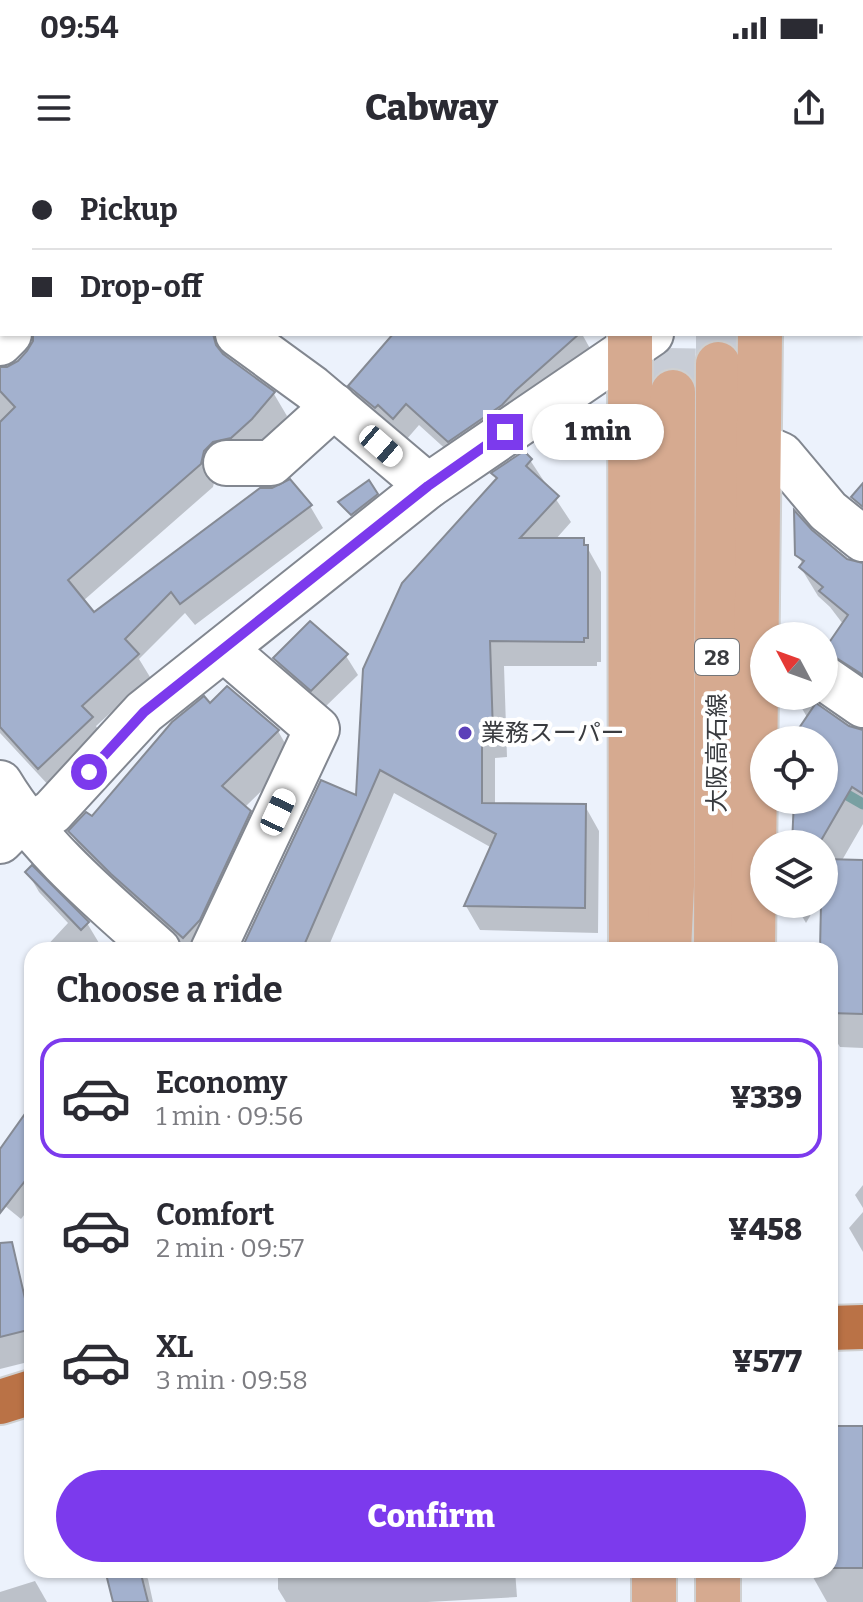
<!DOCTYPE html>
<html lang="en">
<head>
<meta charset="utf-8">
<style>
  body { margin:0; font-family:Bitter,"Noto Sans JP",serif; background:#f2f2f3; color:#2b2b33; height:100vh; display:flex; flex-direction:column; font-size:30px; white-space:nowrap }
  * { box-sizing:border-box; margin:0 }
  p { font-size:26px; color:#7c7c81 }
  .icon { flex:none; width:44px; height:44px; fill:none; stroke:currentColor; stroke-width:2; stroke-linecap:round; stroke-linejoin:round }
  .map { position:relative; flex:1; overflow:hidden }
  .drawer { position:absolute; left:24px; top:782px; width:814px; height:636px; display:flex; flex-direction:column; background:#fff; border-radius:24px; box-shadow:0 2px 6px #0004 }
  .drawer>* { flex:none }
  .banner { position:absolute; left:0px; top:0px; width:864px; height:176px; box-shadow:0 2px 6px #0004; display:grid; align-content:center; height:176px; padding:0 32px; background:#fff }
  .needle { width:52px; rotate:311deg }
  .buttons { position:absolute; left:750px; top:462px; display:grid; gap:16px }
  .buttons a { display:grid; place-items:center; width:88px; height:88px; border-radius:50%; background:#fff; box-shadow:0 2px 6px #0004; font-size:40px }
  .end { position:absolute; width:36px; height:36px; margin:-18px; border:10px solid #7c3aed; background:#fff; box-shadow:0 0 0 4px #fff }
  .from { border-radius:50% }
  .bubble { position:absolute; height:56px; border-radius:28px; background:#fff; box-shadow:0 2px 6px #0004; font-size:26px; font-weight:800; line-height:56px; text-align:center }
  .car { position:absolute; width:24px; height:48px; margin:-24px -12px; border-radius:10px; box-shadow:0 0 6px 2px #0007; background:linear-gradient(#fff 24%,#345 0 40%,#fff 0 76%,#345 0 86%,#fff 0) }
  .banner b { display:flex; align-items:center; gap:28px; height:76px; font-size:30px }
  .banner b+b { border-top:2px solid #e1e1e2 }
  .banner i { width:20px; height:20px; background:#2b2b33 }
  ul { padding:0; list-style:none }
  li { display:flex; align-items:center; gap:24px; height:120px; margin:0 16px 12px; padding:0 16px; border:4px solid transparent; border-radius:24px }
  li div { flex:1 }
  li b { display:block; font-size:30px }
  li em { font-style:normal; font-weight:800 }
  li.active { border-color:#7c3aed }
  li>.icon { width:72px; height:72px; stroke-width:1.5 }
  h2 { padding:0 32px; font-size:36px; line-height:96px }
  .action { display:flex; gap:16px; margin-top:auto; padding:16px 32px }
  .action a { flex:1; height:92px; border-radius:48px; background:#7c3aed; color:#fff; font-size:32px; font-weight:800; line-height:92px; text-align:center }
  .status { display:flex; justify-content:space-between; align-items:center; height:56px; padding:0 40px; background:#fff; direction:ltr }
  .status svg { height:22px; fill:currentColor }
  header { display:flex; justify-content:space-between; align-items:center; height:104px; padding:0 32px; background:#fff; font-size:36px; font-weight:800 }
  .map>svg:first-child { display:block }
  .shadow { fill:#0003 }
  .lines { fill:none; stroke-linecap:round; stroke-linejoin:round }
  .stream { stroke:#78a0a2; stroke-width:11 }
  .building { fill:#a3b1ce; stroke:#858a94; stroke-width:2 }
  .major-tunnel { stroke:#c8cdd6; stroke-width:44; stroke-dasharray:44 22; stroke-linecap:butt }
  .minor-casing { stroke:#828790; stroke-width:48 }
  .major-casing { stroke:#cfd0d1; stroke-width:48 }
  .highway-casing { stroke:#cfd0d1; stroke-width:48 }
  .minor { stroke:#fff; stroke-width:44 }
  .major { stroke:#d6aa90; stroke-width:44 }
  .highway { stroke:#ba7246; stroke-width:44 }
  .route { stroke:#7c3aed; stroke-width:10 }
  .poi-dot { fill:#5b40b9; stroke:#fff; stroke-width:3 }
  .labels { text-anchor:middle; dominant-baseline:central; stroke-width:8; stroke-linejoin:round; paint-order:stroke }
  .shield { fill:#fff; stroke:#747679; stroke-width:2 }
  .shield-label { font-size:22px; font-weight:bold; fill:#393b3f }
  .poi-label { font-size:24px; fill:#393b3f; stroke:#fff; text-anchor:start }
  .street-label { font-size:24px; fill:#393b3f; stroke:#fff }
</style>
</head>
<body>
<div class="status"><b>09:54</b><svg viewBox="0 0 49 12"><path d="M0 12V9h3v3zM5 12V6h3v6zM10 12V3h3v9zM15 12V0h3v12zM26 1h20v11H26zM47 4h2v5h-2z"/></svg></div>
<header><svg class="icon" aria-label="menu" viewBox="0 0 24 24"><path d="M4 6h16M4 12h16M4 18h16"/></svg>Cabway<svg class="icon" aria-label="share" viewBox="0 0 24 24"><path d="M12 15V3M7 8l5-5 5 5M5 13v7h14v-7"/></svg></header>
<div class="map">
<svg width="863" height="1442" viewBox="0 0 863 1442">
  <rect width="100%" height="100%" fill="#ecf2fc"/>
  <g class="shadow">
    <polygon points="9,0 94,0 7,2"/>
    <polygon points="117,0 172,0 171,2"/>
    <polygon points="237,0 579,0 235,2"/>
    <polygon points="663,0 748,0 663,2"/>
    <polygon points="805,0 863,0 863,50 862,2"/>
    <polygon points="2,9 2,134 0,135 0,12"/>
    <polygon points="34,174 239,174 230,181 226,198 274,234 287,256 264,282 216,314 213,327 83,441 94,455 310,346 323,368 195,465 185,453 139,499 150,517 96,566 104,580 52,629 0,573 0,209 8,209 28,193 35,180"/>
    <polygon points="396,174 582,174 597,201 462,304 419,265 406,280 391,266 388,269 363,248 351,226"/>
    <polygon points="530,300 571,362 555,380 583,380 601,412 601,502 597,502 597,506 504,506 507,597 495,598 495,645 585,646 599,671 598,773 480,770 466,746 492,688 394,633 327,790 243,790 358,638 498,320 494,314"/>
    <polygon points="377,335 382,344 358,363 340,343"/>
    <polygon points="811,372 846,400 863,405 863,531 842,517 825,489 843,464 830,447 818,436 801,408 803,405 797,394"/>
    <polygon points="310,464 346,496 358,515 323,549 287,518 276,499"/>
    <polygon points="804,536 848,567 863,572 863,664 841,702 863,705 863,888 840,887 830,871 830,790 822,790 844,770 824,739 824,684 794,684 796,640 824,640 824,580 806,580 808,559 799,543"/>
    <polygon points="210,546 278,571 294,599 244,648 266,681 215,790 183,790 129,742 87,699 70,671 92,659"/>
    <polygon points="28,713 87,763 99,783 97,785 103,790 43,790 68,763 39,732"/>
    <polygon points="795,744 817,744 806,763"/>
    <polygon points="32,947 32,1045 21,1059 0,1042 0,990"/>
    <polygon points="863,1025 863,1048 855,1035"/>
    <polygon points="863,1052 863,1092 849,1068"/>
    <polygon points="22,1132 32,1149 32,1201 0,1209 0,1137"/>
    <polygon points="830,1268 863,1268 863,1442 827,1442 809,1410 830,1410"/>
    <polygon points="107,1410 142,1410 148,1419 153,1442 115,1442"/>
    <polygon points="278,1410 515,1410 517,1437 428,1442 286,1442 278,1429"/>
    <polygon points="35,1421 47,1442 0,1442 0,1432"/>
  </g>
  <g class="lines">
    <polyline class="stream" points="849,636 863,644"/>
  </g>
  <g class="building">
    <polygon points="33,174 213,174 216,185 223,194 275,232 252,259 231,278 213,282 204,291 201,304 68,420 94,452 260,328 272,328 290,319 312,345 180,444 171,432 125,479 139,494 82,546 93,557 38,609 0,567 0,262 15,247 0,231 0,207 7,207 18,201 27,191 33,181"/>
    <polygon points="393,174 579,174 515,231 502,245 448,282 406,244 393,259 378,245 375,248 348,226"/>
    <polygon points="524,291 532,299 526,306 559,336 520,378 584,378 584,385 588,385 588,478 584,478 584,482 490,481 493,573 482,573 482,643 586,644 585,748 464,746 496,674 380,610 302,790 241,790 321,620 356,635 363,509 402,423 497,318 491,313"/>
    <polygon points="369,320 378,334 351,355 338,342"/>
    <polygon points="863,323 863,347 851,337"/>
    <polygon points="794,350 812,370 847,399 863,403 863,515 824,490 848,455 819,431 823,427 799,407 804,401 795,395"/>
    <polygon points="310,461 348,494 311,531 273,498"/>
    <polygon points="227,526 279,570 222,626 251,651 200,760 183,778 111,714 68,671 86,652 92,656 172,562 204,536 210,543"/>
    <polygon points="816,543 849,566 863,570 863,634 852,627 819,684 792,684 794,640 824,640 824,580 791,580"/>
    <polygon points="824,699 863,700 863,854 830,853 830,790 820,790 821,744 824,744"/>
    <polygon points="32,705 89,762 81,770 25,712"/>
    <polygon points="32,944 32,1012 0,1053 0,989"/>
    <polygon points="12,1082 32,1169 0,1177 0,1083"/>
    <rect x="830" y="1266" width="33" height="142"/>
    <polygon points="105,1410 140,1410 148,1442 113,1442"/>
  </g>
  <g class="lines">
    <g class="major-tunnel">
      <polyline points="675,2 675,0"/>
      <polyline points="719,2 719,0"/>
      <polyline points="718,204 718,174"/>
      <polyline points="673,232 674,174"/>
    </g>
    <g class="minor-casing">
      <g id="minor">
        <polyline points="92,0 95,2"/>
        <polyline points="576,0 578,2"/>
        <polyline points="182,2 184,0"/>
        <polyline points="862,48 863,48"/>
        <polyline points="0,134 2,135"/>
        <polyline points="238,174 312,228 428,326"/>
        <polyline points="0,183 9,174"/>
        <polyline points="758,285 781,295 828,351 863,379"/>
        <polyline points="226,303 271,303 334,246"/>
        <polyline points="824,518 863,545"/>
        <path d="M0 623C39 688 102 740 158 790"/>
        <polyline points="0,681 14,667 39,660 52,652 144,552 428,326 651,174"/>
        <polyline points="213,790 317,569 224,489"/>
      </g>
    </g>
    <g class="major-casing">
      <g id="major">
        <polyline points="633,2 633,0"/>
        <polyline points="762,2 762,0"/>
        <polyline points="630,174 631,790"/>
        <polyline points="669,790 672,726 673,232"/>
        <polyline points="716,790 718,204"/>
        <polyline points="753,790 760,174"/>
        <polyline points="654,1410 654,1442"/>
        <polyline points="718,1410 718,1442"/>
      </g>
    </g>
    <g class="highway-casing">
      <g id="highway">
        <polyline points="830,1168 863,1167"/>
        <polyline points="0,1242 32,1232"/>
      </g>
    </g>
    <use href="#minor" class="minor"/>
    <use href="#major" class="major"/>
    <use href="#highway" class="highway"/>
  </g>
  <g class="lines">
    <polyline class="route" points="89,612 144,552 428,326 505,272"/>
  </g>
  <circle class="poi-dot" cx="465" cy="573" r="8"/>
  <g class="labels">
    <rect class="shield" x="695" y="479" width="44" height="36" rx="6"/>
    <g class="shield-label">
      <text x="717" y="497">28</text>
    </g>
    <g class="poi-label">
      <text x="481" y="573">業務スーパー</text>
    </g>
    <g class="street-label">
      <text transform="translate(717 593) rotate(-90)">大阪高石線</text>
    </g>
  </g>
</svg>
<div class="buttons">
<a><svg class="needle" viewBox="-14 -14 28 28"><path d="M0-13l5 13h-10z" fill="#e53935"/><path d="M0 13l5-13h-10z" fill="#7c7c81"/></svg></a>
<a><svg class="icon" aria-label="locate" viewBox="0 0 24 24"><circle cx="12" cy="12" r="6"/><path d="M12 2v4M12 18v4M2 12h4M18 12h4"/></svg></a>
<a><svg class="icon" aria-label="layers" viewBox="0 0 24 24"><path d="M12 4l9 5-9 5-9-5zM3 14l9 5 9-5"/></svg></a>
</div>
<i class="end from" style="left:89px;top:612px"></i>
<i class="end" style="left:505px;top:272px"></i>
<div class="bubble" style="left:532px;top:244px;width:132px">1 min</div>
<i class="car" style="left:381px;top:286px;rotate:131deg"></i>
<i class="car" style="left:278px;top:652px;rotate:25deg"></i>
<div class="banner">
<b><i class="from"></i>Pickup</b>
<b><i></i>Drop-off</b>
</div>
<section class="drawer">
<h2>Choose a ride</h2>
<ul>
<li class="active"><svg class="icon" aria-label="car" viewBox="0 0 24 24"><path d="M5 17H2v-5l4-1 3-4h7l3 4 3 1v5h-3M9 17h6M6 11h13"/><circle cx="7" cy="17" r="2"/><circle cx="17" cy="17" r="2"/></svg><div><b>Economy</b><p>1 min · 09:56</p></div><em>¥339</em></li>
<li><svg class="icon" aria-label="car" viewBox="0 0 24 24"><path d="M5 17H2v-5l4-1 3-4h7l3 4 3 1v5h-3M9 17h6M6 11h13"/><circle cx="7" cy="17" r="2"/><circle cx="17" cy="17" r="2"/></svg><div><b>Comfort</b><p>2 min · 09:57</p></div><em>¥458</em></li>
<li><svg class="icon" aria-label="car" viewBox="0 0 24 24"><path d="M5 17H2v-5l4-1 3-4h7l3 4 3 1v5h-3M9 17h6M6 11h13"/><circle cx="7" cy="17" r="2"/><circle cx="17" cy="17" r="2"/></svg><div><b>XL</b><p>3 min · 09:58</p></div><em>¥577</em></li>
</ul>
<div class="action"><a>Confirm</a></div>
</section>
</div>
</body>
</html>
